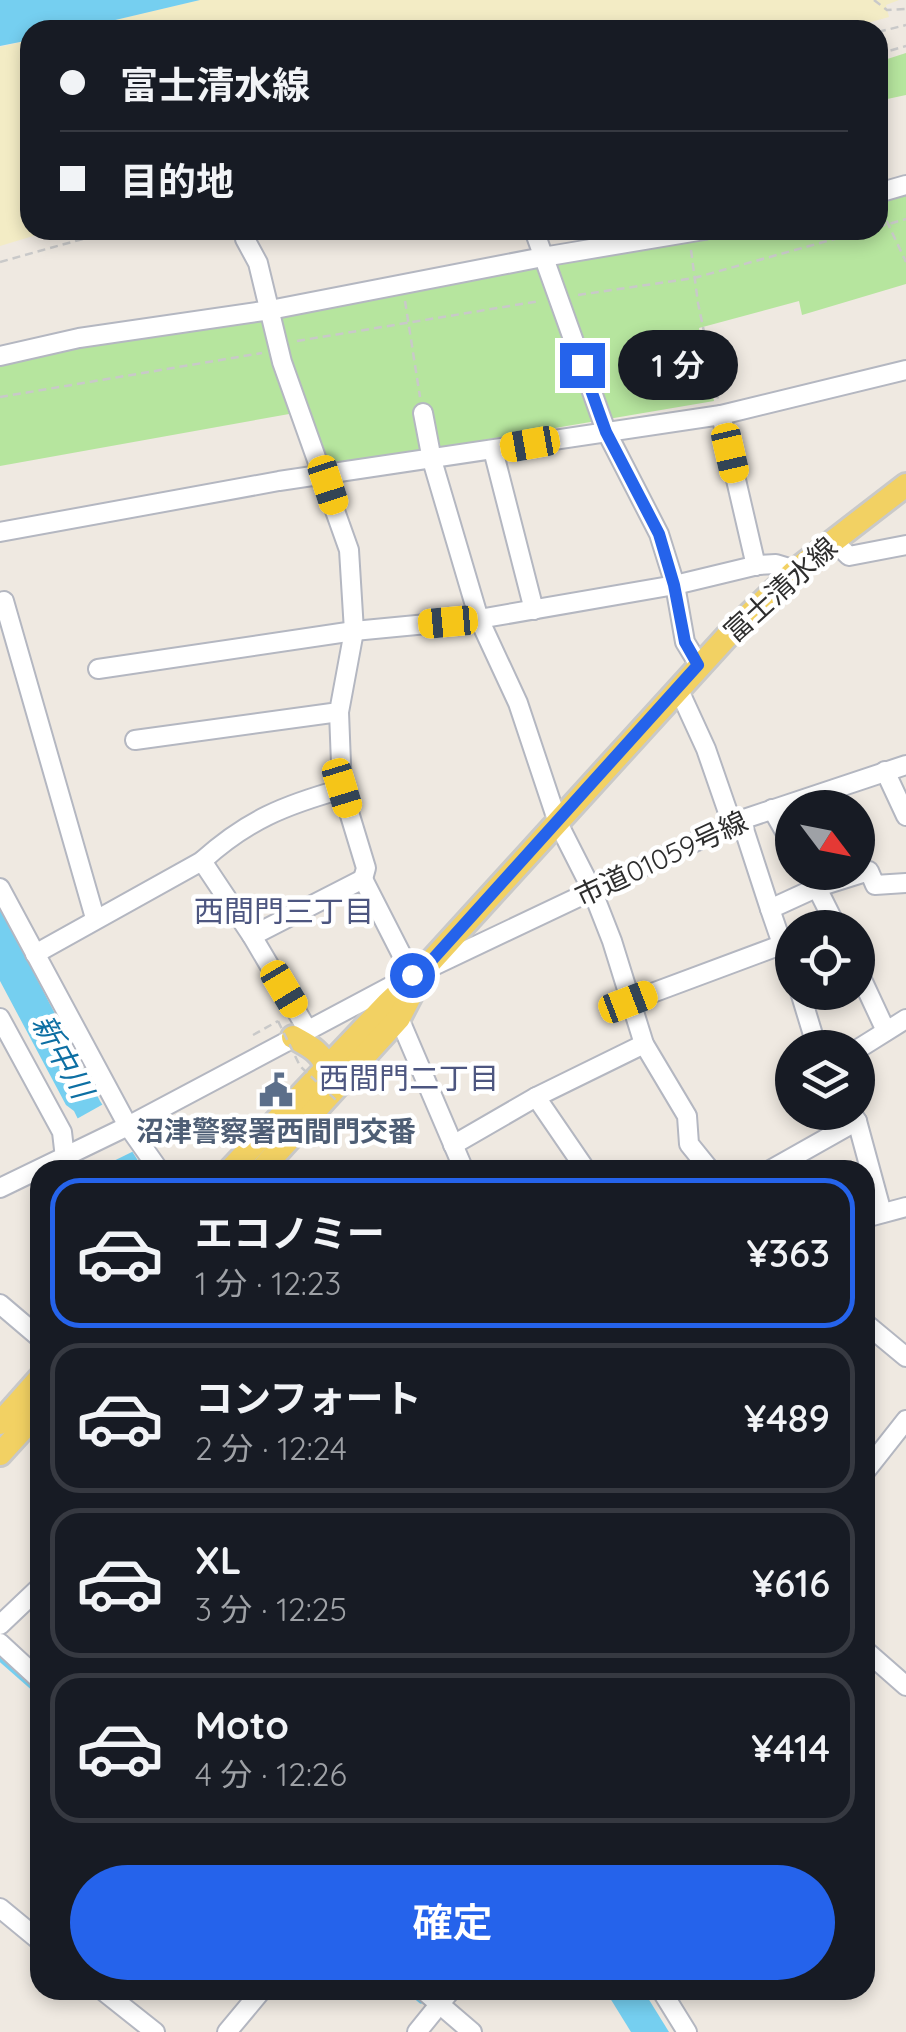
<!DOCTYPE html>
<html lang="ja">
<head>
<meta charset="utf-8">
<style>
  body { margin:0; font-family:Quicksand,"Noto Sans JP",sans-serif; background:#242831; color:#f1f3f6; height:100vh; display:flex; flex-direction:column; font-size:38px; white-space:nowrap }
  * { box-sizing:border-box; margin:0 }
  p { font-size:32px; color:#9ea1a6 }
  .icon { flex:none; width:55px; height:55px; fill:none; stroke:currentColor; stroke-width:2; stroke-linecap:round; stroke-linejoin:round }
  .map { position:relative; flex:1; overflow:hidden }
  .details { position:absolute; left:30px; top:1160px; width:845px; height:840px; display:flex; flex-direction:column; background:#171b24; border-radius:30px; box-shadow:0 5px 15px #0003 }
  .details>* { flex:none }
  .hud { position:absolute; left:20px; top:20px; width:868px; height:220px; border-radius:30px; box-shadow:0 5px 15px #0003; display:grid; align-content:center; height:220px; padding:0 40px; background:#171b24 }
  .needle { width:65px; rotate:122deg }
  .controls { position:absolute; left:775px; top:790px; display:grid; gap:20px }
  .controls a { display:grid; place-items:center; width:100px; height:100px; border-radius:50%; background:#171b24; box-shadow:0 5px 15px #0003; font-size:50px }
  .end { position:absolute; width:45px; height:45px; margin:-22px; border:12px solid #2563eb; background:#fff; box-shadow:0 0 0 5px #fff }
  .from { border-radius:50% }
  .bubble { position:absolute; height:70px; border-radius:35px; background:#171b24; box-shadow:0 5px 15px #0003; font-size:32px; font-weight:600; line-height:70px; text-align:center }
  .car { position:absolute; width:30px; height:60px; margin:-30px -15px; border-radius:12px; box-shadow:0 0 8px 2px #0007; background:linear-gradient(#f5c518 24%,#345 0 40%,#f5c518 0 76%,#345 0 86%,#f5c518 0) }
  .hud b { display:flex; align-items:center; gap:35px; height:95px; font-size:38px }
  .hud b+b { border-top:2px solid #363941 }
  .hud i { width:25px; height:25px; background:#f1f3f6 }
  ul { padding:18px 0 0; list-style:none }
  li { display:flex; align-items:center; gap:30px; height:150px; margin:0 20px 15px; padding:0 20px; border:5px solid #363941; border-radius:30px }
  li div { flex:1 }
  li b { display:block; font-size:38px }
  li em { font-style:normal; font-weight:600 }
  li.selected { border-color:#2563eb }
  li>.icon { width:90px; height:90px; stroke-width:1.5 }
  .button { display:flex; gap:20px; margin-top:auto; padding:20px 40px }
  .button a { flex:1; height:115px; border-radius:60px; background:#2563eb; color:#fff; font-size:40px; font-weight:600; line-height:115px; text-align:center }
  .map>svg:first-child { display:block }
  .green { fill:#b6e59e }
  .sand { fill:#f3ecc5 }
  .water { fill:#75cff0 }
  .pier { fill:#efe9e1 }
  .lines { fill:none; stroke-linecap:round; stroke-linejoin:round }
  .stream { stroke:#75cff0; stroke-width:5 }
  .minor-casing { stroke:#b4b7c1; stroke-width:22 }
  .major-casing { stroke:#c9c9c9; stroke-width:28 }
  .path { stroke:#c9c9c9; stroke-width:2.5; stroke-dasharray:8 5; stroke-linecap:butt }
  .minor { stroke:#fff; stroke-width:18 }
  .major { stroke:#f2d163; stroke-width:22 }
  .path-bridge { stroke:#c9c9c9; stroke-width:2.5; stroke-dasharray:8 5; stroke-linecap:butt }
  .route { stroke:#2563eb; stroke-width:12 }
  .labels { text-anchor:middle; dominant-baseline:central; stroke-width:9; stroke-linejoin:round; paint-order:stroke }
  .street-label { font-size:28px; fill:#2e2e2e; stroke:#fff }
  .service-label { font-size:28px; font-weight:bold; fill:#4e5e75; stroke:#fff }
  .neighbourhood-label { font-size:30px; fill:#4d5680; stroke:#fff }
  .water-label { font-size:30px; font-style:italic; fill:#0d6fa3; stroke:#fff }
</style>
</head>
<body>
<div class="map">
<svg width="906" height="2032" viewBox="0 0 906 2032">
  <rect width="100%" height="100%" fill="#efe9e1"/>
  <g class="green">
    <polygon points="906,53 906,95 878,101 878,62"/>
    <polygon points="906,190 906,284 802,315 799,301 699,328 714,401 419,451 330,463 322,461 306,411 0,466 0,362 62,347 260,318 267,321 552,262 733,230 878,230 878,197"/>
  </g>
  <g class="sand">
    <polygon points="200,0 899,0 886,5 889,17 842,30 73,30"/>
    <polygon points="30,40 30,230 53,230 0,246 0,47"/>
  </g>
  <g class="water">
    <polygon points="0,0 200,0 73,30 30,30 30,40 0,46"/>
    <polygon points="0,907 100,1101 144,1170 103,1170 74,1111 66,1105 0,981"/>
    <polygon points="605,1990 643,1990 669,2032 631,2032"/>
  </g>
  <polygon class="pier" points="107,1102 134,1151 97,1169 73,1121"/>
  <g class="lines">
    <g class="stream">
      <polyline points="0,1659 40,1694"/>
      <polyline points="408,1990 421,2001"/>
    </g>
    <g class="minor-casing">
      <g id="minor">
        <polyline points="878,193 906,185"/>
        <polyline points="534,230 606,431 659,534 675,585 685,642 699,665"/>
        <polyline points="0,356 79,338 270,310 543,257 704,230"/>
        <polyline points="423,413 432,460 479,619 518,703 558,823 592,890 612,941 644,1044 687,1116 689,1144 710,1170"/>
        <polyline points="721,415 756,566"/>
        <polyline points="493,450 534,610"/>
        <polyline points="0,532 279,481 721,415 906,370"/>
        <polyline points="832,540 849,556 906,545"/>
        <polyline points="4,601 95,918"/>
        <polyline points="98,669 354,631 479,619 675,585 758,565 776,564 796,570"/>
        <polyline points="678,688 706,749 732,824"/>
        <polyline points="135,740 339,712 354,631 349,550 282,362 258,263 245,239"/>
        <polyline points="885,771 906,816"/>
        <polyline points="342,789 366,868 363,879"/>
        <polyline points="772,809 792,844"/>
        <polyline points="741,820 770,909"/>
        <polyline points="202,861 252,936 307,1029"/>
        <polyline points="809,872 837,928"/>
        <polyline points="0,888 128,1126 159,1170"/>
        <path d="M35 954 202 861C247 820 285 805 342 789L339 712"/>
        <polyline points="429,968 741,820 906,765"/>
        <polyline points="858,971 886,1031"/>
        <polyline points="792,973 770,909 818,887 869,871 875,885 906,883"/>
        <polyline points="800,992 817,1048"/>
        <polyline points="628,1002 781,945"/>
        <polyline points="0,1018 62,1132 65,1158 72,1170"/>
        <polyline points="399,1018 464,1170"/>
        <polyline points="858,1049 906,1019"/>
        <polyline points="536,1097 586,1170"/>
        <polyline points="851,1112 857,1121 882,1213"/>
        <polyline points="453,1145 536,1097 644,1044"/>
        <polyline points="770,1170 857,1121"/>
        <polyline points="0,1188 128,1126 412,975 363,879 252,936"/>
        <polyline points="865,1218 906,1207"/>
        <polyline points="0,1304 40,1338"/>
        <polyline points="865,1323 906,1357"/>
        <polyline points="865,1472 906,1420"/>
        <polyline points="0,1625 40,1587"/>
        <polyline points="0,1643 40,1680"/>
        <polyline points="865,1650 906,1686"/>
        <polyline points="0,1908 40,1941"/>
        <polyline points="102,1990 155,2032"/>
        <polyline points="423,1990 472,2032"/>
        <polyline points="661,1990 687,2032"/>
        <polyline points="227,2032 262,1990"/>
        <polyline points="417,2032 451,1990"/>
      </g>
    </g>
    <g class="major-casing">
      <g id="major">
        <path d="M293 1037C307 1045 322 1051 326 1068"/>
        <polyline points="230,1170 387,1004 423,970 731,632 796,570 906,485"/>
        <polyline points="261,1170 399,1018 415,987"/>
        <polyline points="0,1423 40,1378"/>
        <polyline points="0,1454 40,1410"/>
      </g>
    </g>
    <g class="path">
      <polyline points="874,0 887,10 906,9"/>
      <polyline points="878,32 906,25"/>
      <polyline points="878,54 906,46"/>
      <polyline points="881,209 906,262"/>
      <polyline points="878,227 906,219"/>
      <polyline points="691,250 698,303 718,399"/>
      <polyline points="0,262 115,230"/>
      <polyline points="578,295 694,278 867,230"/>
      <polyline points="405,301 420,397"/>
      <polyline points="297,341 540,301"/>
      <polyline points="0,397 262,353"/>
      <polyline points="253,1035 278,1021"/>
    </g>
    <use href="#minor" class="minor"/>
    <use href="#major" class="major"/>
    <polyline class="path-bridge" points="278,1021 300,1066 337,1101"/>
  </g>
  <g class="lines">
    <polyline class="route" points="412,975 423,970 698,665 685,642 674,585 659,534 606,432 582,365"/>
  </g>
  <defs>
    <g id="civic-bare" transform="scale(2.7)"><path d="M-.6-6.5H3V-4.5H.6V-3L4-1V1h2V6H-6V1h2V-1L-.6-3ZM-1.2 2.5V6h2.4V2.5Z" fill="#5c6f8a" stroke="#fff" stroke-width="2.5" paint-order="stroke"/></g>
  </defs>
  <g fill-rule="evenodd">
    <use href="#civic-bare" x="276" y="1090"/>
  </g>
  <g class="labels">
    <g class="street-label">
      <text transform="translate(780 589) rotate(-42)">富士清水線</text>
      <text transform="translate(661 858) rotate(-25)">市道01059号線</text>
    </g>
    <g class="service-label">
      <text x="276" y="1130">沼津警察署西間門交番</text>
    </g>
    <g class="neighbourhood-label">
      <text x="284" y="911">西間門三丁目</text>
      <text x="409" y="1078">西間門二丁目</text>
    </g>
    <g class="water-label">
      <text transform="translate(63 1056) rotate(61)">新中川</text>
    </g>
  </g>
</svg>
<div class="controls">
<a><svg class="needle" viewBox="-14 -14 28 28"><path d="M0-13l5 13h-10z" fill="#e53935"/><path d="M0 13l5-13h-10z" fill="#9ea1a6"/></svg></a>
<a><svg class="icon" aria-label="locate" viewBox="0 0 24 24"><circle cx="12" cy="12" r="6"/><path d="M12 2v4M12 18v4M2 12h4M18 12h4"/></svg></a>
<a><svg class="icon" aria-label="layers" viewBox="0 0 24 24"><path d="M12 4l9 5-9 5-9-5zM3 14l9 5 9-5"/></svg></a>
</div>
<i class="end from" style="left:412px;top:975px"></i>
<i class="end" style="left:582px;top:365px"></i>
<div class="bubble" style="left:618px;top:330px;width:120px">1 分</div>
<i class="car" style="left:530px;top:444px;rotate:260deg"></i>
<i class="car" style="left:730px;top:453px;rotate:167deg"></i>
<i class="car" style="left:328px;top:485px;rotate:162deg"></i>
<i class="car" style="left:448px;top:622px;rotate:265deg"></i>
<i class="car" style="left:342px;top:788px;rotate:163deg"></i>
<i class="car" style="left:284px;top:989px;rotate:149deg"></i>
<i class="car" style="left:628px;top:1002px;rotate:69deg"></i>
<div class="hud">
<b><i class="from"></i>富士清水線</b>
<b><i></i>目的地</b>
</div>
<section class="details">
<ul>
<li class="selected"><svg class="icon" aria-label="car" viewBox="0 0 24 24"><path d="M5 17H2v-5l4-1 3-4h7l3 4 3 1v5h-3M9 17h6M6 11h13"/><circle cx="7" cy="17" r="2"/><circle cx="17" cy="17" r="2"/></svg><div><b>エコノミー</b><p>1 分 · 12:23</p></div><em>¥363</em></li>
<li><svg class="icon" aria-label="car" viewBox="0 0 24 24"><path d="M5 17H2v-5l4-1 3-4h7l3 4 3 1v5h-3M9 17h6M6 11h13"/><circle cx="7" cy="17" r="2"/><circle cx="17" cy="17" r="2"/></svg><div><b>コンフォート</b><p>2 分 · 12:24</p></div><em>¥489</em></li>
<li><svg class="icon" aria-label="car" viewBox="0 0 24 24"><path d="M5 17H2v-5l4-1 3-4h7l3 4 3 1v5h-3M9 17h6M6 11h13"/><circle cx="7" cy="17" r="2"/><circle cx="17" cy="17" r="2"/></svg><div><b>XL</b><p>3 分 · 12:25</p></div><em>¥616</em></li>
<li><svg class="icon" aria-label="car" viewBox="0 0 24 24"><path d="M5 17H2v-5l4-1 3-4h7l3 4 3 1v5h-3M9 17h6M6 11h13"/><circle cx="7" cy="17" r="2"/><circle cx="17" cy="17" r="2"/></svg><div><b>Moto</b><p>4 分 · 12:26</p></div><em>¥414</em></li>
</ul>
<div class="button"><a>確定</a></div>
</section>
</div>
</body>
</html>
